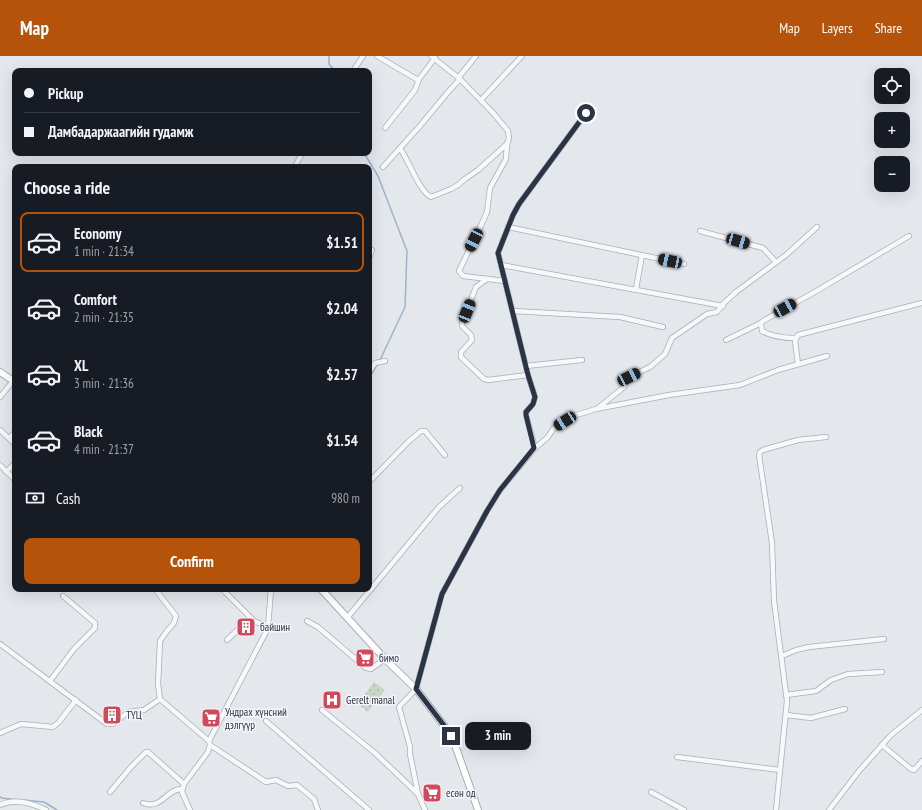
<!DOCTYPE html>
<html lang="en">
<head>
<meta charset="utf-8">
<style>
  body { margin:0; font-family:"PT Sans Narrow",sans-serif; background:#242831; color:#f1f3f6; height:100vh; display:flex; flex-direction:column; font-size:15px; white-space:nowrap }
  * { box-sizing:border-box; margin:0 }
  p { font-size:13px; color:#9ea1a6 }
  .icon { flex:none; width:22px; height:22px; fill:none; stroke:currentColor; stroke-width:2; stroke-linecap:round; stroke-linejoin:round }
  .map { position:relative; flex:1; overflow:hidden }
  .side { position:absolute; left:12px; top:108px; width:360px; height:428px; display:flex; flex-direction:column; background:#171b24; border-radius:8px; box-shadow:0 4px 16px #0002 }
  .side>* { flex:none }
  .hud { position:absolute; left:12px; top:12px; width:360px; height:88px; border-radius:8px; box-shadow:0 4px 16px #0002; display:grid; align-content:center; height:88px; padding:0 12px; background:#171b24 }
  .buttons { position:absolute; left:874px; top:12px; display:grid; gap:8px }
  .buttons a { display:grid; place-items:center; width:36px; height:36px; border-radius:8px; background:#171b24; box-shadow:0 4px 16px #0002; font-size:20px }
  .end { position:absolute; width:18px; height:18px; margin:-9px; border:5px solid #2b3445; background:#fff; box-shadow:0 0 0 2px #fff }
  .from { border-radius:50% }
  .bubble { position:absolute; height:28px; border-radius:8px; background:#171b24; box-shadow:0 4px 16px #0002; font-size:13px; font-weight:700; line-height:28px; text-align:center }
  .car { position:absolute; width:12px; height:24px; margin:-12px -6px; border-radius:5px; box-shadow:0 0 3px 1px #0007; background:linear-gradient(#222 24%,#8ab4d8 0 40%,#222 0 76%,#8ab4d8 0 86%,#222 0) }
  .hud b { display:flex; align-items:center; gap:14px; height:38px; font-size:15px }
  .hud b+b { border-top:1px solid #363941 }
  .hud i { width:10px; height:10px; background:#f1f3f6 }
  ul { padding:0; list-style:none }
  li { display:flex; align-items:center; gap:12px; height:60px; margin:0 8px 6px; padding:0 4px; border:2px solid transparent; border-radius:8px }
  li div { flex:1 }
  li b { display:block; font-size:15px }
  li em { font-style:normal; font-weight:700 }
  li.selected { border-color:#b45309 }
  li>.icon { width:36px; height:36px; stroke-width:1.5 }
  h2 { padding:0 12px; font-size:18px; line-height:48px }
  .pay { display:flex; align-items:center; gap:10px; height:44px; padding:0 12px; font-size:15px }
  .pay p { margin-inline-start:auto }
  .action { display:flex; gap:8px; margin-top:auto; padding:8px 12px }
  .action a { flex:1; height:46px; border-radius:8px; background:#b45309; color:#fff; font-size:16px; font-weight:700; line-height:46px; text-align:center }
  header { display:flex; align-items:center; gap:24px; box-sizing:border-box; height:56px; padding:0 20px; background:#b45309; color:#fff }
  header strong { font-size:19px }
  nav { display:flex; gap:22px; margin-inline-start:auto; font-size:14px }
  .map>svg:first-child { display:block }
  .park { fill:url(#park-dots) }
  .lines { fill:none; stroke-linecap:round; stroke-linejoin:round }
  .stream { stroke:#9fb4cc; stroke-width:1.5 }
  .minor-casing { stroke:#a9aeb7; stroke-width:6 }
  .secondary-casing { stroke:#a9aeb7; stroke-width:8 }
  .minor { stroke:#f7f8fa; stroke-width:4.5 }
  .secondary { stroke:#fff; stroke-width:6 }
  .route { stroke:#2b3445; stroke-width:5 }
  .labels { text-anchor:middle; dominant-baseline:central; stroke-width:3; stroke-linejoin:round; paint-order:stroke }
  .poi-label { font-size:11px; fill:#2b3445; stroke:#f4f6f9; text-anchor:start }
</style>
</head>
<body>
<header>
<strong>Map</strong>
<nav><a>Map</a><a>Layers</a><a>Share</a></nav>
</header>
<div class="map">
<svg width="922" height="754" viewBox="0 0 922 754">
  <defs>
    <pattern id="park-dots" width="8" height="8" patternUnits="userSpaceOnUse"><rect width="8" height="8" fill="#c9d6c5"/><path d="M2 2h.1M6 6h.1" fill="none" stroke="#adb8ab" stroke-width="1.8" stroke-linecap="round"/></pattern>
  </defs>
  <rect width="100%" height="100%" fill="#e4e7ec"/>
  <polygon class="park" points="374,626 385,634 368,656 358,648"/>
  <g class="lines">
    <g class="stream">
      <polyline points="329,0 329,8 335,15"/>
      <polyline points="364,97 378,120 407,195 405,251 380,304"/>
      <polyline points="369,323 378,307"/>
      <polyline points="0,741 2,742 18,744"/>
      <polyline points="23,744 44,746 57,754"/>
    </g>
    <g class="minor-casing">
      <g id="minor">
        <polyline points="377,0 418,24"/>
        <polyline points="431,0 460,23 494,58 508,75 509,82 507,88 506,103 490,132 487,156 484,163 459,215 463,220 505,225"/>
        <polyline points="353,15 363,0"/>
        <polyline points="458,22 476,0"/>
        <polyline points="481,44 522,0"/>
        <polyline points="385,72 415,34 419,23 435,2"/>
        <path d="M400 92C409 105 419 135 431 141L451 133 458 129 465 123 478 114 507 88"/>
        <polyline points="295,111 302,97"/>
        <polyline points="383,111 419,71 449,35 460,23"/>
        <polyline points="508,171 684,208"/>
        <polyline points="700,175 763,192 776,206"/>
        <polyline points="369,202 372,194"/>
        <polyline points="501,209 723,250"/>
        <polyline points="487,223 476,231 462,266 462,270 471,279 472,284 461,296 461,301 484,323 488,324 528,319"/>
        <polyline points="636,233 642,199"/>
        <polyline points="513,255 620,261 663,271"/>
        <path d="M795 282C784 282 772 281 762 275L761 267 763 265 820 233 909 180"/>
        <polyline points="726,284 761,267"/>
        <polyline points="798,308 795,285 798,279 922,247"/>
        <polyline points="526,310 582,304"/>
        <polyline points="369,316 375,307 385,305"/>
        <polyline points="0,341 13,325"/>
        <polyline points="598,352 624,331 629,321 650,311 665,298 672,282 707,258 717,256 724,247 736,236 786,199 817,171"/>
        <polyline points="0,374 15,388"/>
        <polyline points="9,382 15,376"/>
        <polyline points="535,392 526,359 526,356 533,348 535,341 528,319 498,197 513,159 519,148 586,57"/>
        <polyline points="0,409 15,424"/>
        <polyline points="6,416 15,407"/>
        <polyline points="369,426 409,385 421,375 425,375 445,399"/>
        <polyline points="155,533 176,560 174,567 167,575 160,585 158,628 160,643 209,685 210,689 266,726 276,724 288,730 297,729 314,743 318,754"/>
        <polyline points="222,533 254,565 268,571"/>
        <polyline points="347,562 439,451 460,432"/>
        <polyline points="307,565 318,571 366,612 371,613 385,603"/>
        <polyline points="227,584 250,562"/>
        <polyline points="0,588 107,668 113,668 128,656 144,654 160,643"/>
        <polyline points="782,600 796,594 809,591 884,583"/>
        <polyline points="50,625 74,593 95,572 95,567 63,540"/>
        <polyline points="786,639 816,635 831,624 848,618 882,616"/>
        <polyline points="322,654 375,697 418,738 425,754"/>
        <polyline points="786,659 811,662 845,653"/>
        <polyline points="266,665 369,754"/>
        <polyline points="0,677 21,668 53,671 59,666 76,644"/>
        <polyline points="209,685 266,576 268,571 271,533"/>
        <polyline points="882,689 911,713 914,714 922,705"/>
        <polyline points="677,701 780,714"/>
        <polyline points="110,736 131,711 146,696 148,696 184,728"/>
        <polyline points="651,736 684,754"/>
        <polyline points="418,738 410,698 410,691 399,651 416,633 442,538 487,455 500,434 535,392 547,382 554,372 573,360 596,353 669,339 740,329 778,314 827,300"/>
        <path d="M143 747C162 754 166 733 182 733"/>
        <path d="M0 749C15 742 32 747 46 754"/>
        <polyline points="190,754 182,736 184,728 208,696 210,689"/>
        <polyline points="776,754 787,645 774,545 772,487 759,399 760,396 763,394 798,384 826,381"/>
        <polyline points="829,754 859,715 891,679 922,654"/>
      </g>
    </g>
    <g class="secondary-casing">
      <g id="secondary">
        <polyline points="0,316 15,326"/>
        <polyline points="321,533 385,603 416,633 446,672 455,689 478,754"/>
      </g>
    </g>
    <use href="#minor" class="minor"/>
    <use href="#secondary" class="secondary"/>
  </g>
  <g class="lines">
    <polyline class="route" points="451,680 446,672 416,633 442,538 487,455 500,434 534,392 526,359 526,356 533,348 535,341 528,319 498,197 513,159 519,148 586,57"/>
  </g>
  <defs>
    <g id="building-square" transform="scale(1)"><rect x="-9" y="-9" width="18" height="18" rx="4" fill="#d1495b" stroke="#f4f6f9"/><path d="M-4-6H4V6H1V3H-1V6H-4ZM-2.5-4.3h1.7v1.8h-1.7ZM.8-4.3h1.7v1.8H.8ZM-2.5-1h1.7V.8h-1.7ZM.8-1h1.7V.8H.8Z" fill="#fff"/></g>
    <g id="supermarket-square" transform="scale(1)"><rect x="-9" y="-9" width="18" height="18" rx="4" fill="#d1495b" stroke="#f4f6f9"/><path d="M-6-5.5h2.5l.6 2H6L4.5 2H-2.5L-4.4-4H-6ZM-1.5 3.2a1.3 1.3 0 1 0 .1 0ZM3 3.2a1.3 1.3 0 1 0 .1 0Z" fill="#fff"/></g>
    <g id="hospital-square" transform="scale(1)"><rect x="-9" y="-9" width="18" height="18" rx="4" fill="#d1495b" stroke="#f4f6f9"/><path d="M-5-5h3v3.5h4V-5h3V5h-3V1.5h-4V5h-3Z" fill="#fff"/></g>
  </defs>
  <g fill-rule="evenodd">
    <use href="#building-square" x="246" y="571"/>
    <use href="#supermarket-square" x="365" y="602"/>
    <use href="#hospital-square" x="332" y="644"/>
    <use href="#building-square" x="112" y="659"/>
    <use href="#supermarket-square" x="211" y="662"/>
    <use href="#supermarket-square" x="432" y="737"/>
  </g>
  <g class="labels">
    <g class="poi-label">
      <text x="260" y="571">байшин</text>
      <text x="379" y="602">бимо</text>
      <text x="346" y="644">Gerelt manal</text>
      <text x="225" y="656">Ундрах хүнсний<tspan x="225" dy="13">дэлгүүр</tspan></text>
      <text x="126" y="659">ТҮЦ</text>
      <text x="446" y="737">есөн од</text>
    </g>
  </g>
</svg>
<div class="buttons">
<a><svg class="icon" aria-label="locate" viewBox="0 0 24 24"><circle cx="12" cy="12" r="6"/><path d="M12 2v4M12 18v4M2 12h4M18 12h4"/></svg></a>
<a>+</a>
<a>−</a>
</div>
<i class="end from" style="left:586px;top:57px"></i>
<i class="end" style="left:451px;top:680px"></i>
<div class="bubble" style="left:465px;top:666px;width:66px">3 min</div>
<i class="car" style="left:474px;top:184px;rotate:207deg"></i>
<i class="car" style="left:738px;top:185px;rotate:106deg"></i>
<i class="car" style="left:670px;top:205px;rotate:282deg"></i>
<i class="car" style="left:785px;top:252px;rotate:61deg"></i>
<i class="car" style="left:467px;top:255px;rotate:22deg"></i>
<i class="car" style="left:629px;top:321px;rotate:64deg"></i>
<i class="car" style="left:565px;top:365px;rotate:237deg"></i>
<div class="hud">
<b><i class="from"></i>Pickup</b>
<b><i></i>Дамбадаржаагийн гудамж</b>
</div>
<section class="side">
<h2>Choose a ride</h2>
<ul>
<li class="selected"><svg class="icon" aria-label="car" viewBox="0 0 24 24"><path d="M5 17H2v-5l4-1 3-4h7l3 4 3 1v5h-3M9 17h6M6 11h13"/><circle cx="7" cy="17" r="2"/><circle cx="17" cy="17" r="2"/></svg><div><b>Economy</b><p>1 min · 21:34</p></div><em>$1.51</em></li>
<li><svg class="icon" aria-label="car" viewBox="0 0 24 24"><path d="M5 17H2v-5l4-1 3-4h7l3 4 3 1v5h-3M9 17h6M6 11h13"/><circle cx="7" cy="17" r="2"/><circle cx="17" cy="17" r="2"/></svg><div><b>Comfort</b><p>2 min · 21:35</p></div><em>$2.04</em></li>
<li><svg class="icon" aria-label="car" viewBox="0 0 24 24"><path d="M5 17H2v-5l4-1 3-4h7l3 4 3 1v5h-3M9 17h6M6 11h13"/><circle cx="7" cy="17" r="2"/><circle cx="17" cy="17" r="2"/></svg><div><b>XL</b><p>3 min · 21:36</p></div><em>$2.57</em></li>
<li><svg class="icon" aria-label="car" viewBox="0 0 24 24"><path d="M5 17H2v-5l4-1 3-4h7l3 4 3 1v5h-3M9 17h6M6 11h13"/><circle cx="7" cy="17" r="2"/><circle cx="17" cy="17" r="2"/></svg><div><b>Black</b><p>4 min · 21:37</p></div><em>$1.54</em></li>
</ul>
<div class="pay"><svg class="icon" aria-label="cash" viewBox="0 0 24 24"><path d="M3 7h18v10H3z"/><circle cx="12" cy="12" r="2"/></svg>Cash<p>980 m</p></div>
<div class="action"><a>Confirm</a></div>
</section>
</div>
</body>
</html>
